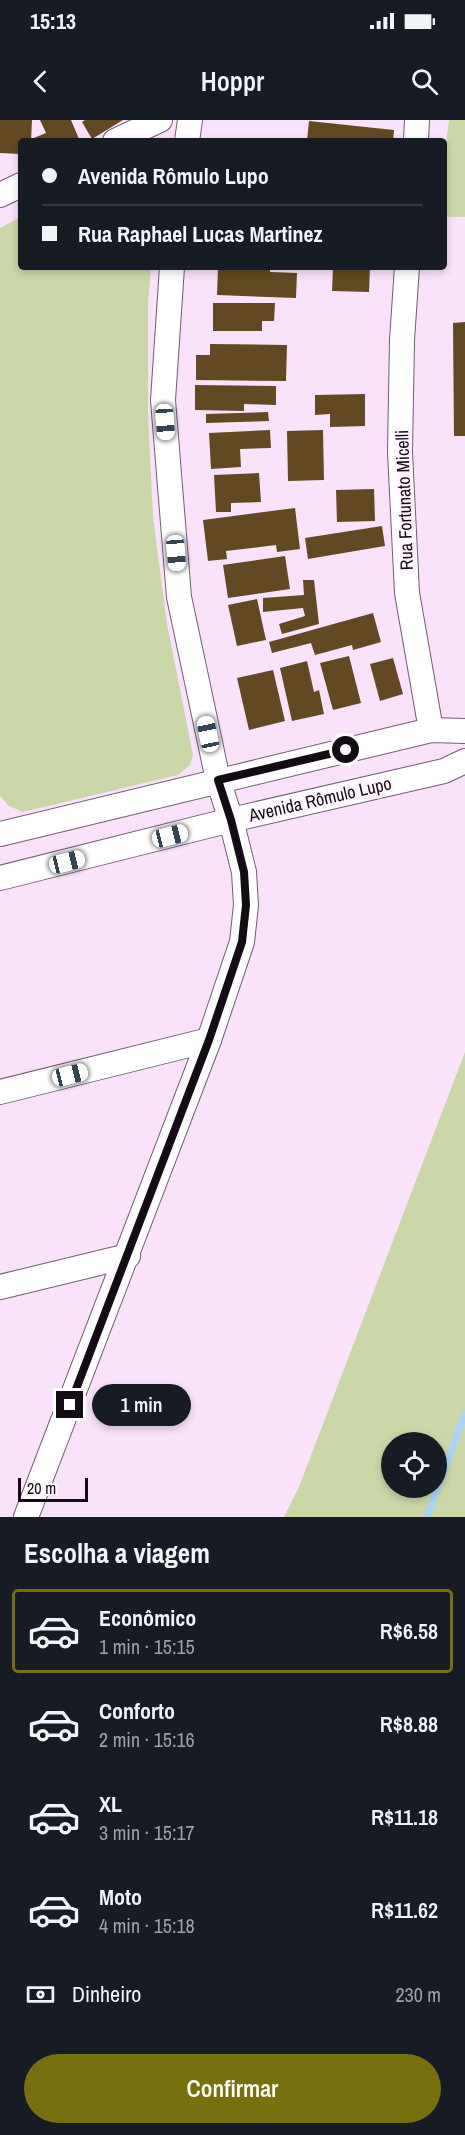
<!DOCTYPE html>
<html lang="pt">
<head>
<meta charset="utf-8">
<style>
  body { margin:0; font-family:"Archivo Narrow",sans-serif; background:#242831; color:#f1f3f6; height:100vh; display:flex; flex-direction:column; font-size:22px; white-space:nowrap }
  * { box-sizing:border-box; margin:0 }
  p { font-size:20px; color:#9ea1a6 }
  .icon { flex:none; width:33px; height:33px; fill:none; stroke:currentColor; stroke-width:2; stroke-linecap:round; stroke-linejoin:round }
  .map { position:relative; height:1397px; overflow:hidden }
  .sheet { display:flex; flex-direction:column; background:#171b24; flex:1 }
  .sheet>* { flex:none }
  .banner { position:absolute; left:18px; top:18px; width:429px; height:132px; border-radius:6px; box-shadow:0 3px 9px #0003; display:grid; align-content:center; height:132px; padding:0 24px; background:#171b24 }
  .tools { position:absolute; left:381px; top:1312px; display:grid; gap:12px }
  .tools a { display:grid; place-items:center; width:66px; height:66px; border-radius:50%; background:#171b24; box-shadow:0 3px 9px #0003; font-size:30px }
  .scale { position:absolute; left:18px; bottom:15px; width:70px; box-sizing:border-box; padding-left:6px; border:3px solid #140c14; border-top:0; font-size:16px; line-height:21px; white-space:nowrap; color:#140c14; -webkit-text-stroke:4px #fef5ff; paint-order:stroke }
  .end { position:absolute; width:27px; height:27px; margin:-14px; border:8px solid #140c14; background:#fff; box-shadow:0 0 0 3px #fff }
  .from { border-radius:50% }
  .bubble { position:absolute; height:42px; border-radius:21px; background:#171b24; box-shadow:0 3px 9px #0003; font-size:20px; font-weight:600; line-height:42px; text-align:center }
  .car { position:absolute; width:18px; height:36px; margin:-18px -9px; border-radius:8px; box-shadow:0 0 4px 2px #0007; background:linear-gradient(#fff 24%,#345 0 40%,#fff 0 76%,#345 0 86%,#fff 0) }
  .banner b { display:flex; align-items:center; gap:21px; height:57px; font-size:22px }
  .banner b+b { border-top:2px solid #363941 }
  .banner i { width:15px; height:15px; background:#f1f3f6 }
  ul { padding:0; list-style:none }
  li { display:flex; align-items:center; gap:18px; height:84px; margin:0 12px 9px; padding:0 12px; border:3px solid transparent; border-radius:6px }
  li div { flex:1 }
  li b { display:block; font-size:22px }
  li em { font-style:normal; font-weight:600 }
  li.on { border-color:#78700f }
  li>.icon { width:54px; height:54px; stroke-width:1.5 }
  h2 { padding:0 24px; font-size:27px; line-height:72px }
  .pay { display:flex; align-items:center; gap:15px; height:66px; padding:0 24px; font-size:22px }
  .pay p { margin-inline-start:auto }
  .action { display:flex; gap:12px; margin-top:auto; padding:12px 24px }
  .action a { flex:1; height:69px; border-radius:36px; background:#78700f; color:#fff; font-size:24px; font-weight:600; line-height:69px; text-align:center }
  .status { display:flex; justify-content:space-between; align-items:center; height:42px; padding:0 30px; background:#171b24; direction:ltr }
  .status svg { height:16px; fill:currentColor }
  header { display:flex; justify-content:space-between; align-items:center; height:78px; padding:0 24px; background:#171b24; font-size:27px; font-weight:600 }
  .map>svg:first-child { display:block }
  .green { fill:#ccd7a7; fill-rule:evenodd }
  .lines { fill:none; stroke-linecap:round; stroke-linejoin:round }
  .stream { stroke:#abd3f6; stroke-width:7 }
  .building { fill:#624922 }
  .minor-casing { stroke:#715d73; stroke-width:26 }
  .minor { stroke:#fff; stroke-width:24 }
  .route { stroke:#140c14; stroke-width:8 }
  .labels { text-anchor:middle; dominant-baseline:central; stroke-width:6; stroke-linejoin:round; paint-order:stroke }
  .street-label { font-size:18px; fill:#140c14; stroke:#fef5ff }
</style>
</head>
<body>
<div class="status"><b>15:13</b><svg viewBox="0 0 49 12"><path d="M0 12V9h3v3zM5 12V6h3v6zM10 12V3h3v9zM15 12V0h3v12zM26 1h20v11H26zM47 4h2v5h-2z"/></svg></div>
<header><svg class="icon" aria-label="back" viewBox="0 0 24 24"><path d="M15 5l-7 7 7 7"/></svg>Hoppr<svg class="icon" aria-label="search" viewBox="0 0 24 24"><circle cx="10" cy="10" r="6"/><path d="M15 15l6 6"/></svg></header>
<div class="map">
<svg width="465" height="1397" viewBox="0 0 465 1397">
  <rect width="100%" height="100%" fill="#fae2fb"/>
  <g class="green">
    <polygon points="449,0 465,0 465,97 449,97 444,92 444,38"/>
    <polygon points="21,97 21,147 151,147 148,185 148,293 153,397 167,504 193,635 190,645 178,655 23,692 9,686 0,676 0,108"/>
    <path d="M465 932V1397H284L299 1367ZM392 1323H436V1368H392Z"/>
  </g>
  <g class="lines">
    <polyline class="stream" points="427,1397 465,1293"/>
  </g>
  <g class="building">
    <polygon points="0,0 32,0 31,21 21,21 21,34 0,33"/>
    <polygon points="40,0 71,0 79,19 75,21 34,21 34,18 46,13"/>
    <polygon points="85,0 123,0 92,19 82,2"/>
    <polygon points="309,1 394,10 393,21 307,21"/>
    <polygon points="218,147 270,147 270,152 297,153 296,178 217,175"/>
    <polygon points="333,147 370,147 369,172 332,171"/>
    <polygon points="213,183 275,183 274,201 262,201 262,211 213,211"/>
    <polygon points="465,202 465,316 454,316 453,203"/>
    <polygon points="210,224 287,225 286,261 196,260 196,235 210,235"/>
    <polygon points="195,265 276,266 276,285 244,284 244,291 195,290"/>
    <polygon points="365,274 365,306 330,307 330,294 315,295 315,275"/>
    <polygon points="268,292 269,301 206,303 206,294"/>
    <polygon points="270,310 271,328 240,329 241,347 211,349 209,313"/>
    <polygon points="323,310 324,360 288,361 287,311"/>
    <polygon points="259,353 261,382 231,383 231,392 216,392 214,355"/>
    <polygon points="374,369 375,401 337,402 336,370"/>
    <polygon points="295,388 300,429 277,432 276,425 226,431 227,439 208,441 203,400"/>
    <polygon points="382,406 385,426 308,439 305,418"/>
    <polygon points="285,436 290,469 228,478 223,445"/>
    <polygon points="303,460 314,460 319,504 282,514 279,504 305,496 303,488 263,492 263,478 304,475"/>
    <polygon points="257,479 266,520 237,526 228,485"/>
    <polygon points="373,493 381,522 353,530 352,525 315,535 311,523 272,533 269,522"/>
    <polygon points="349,536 361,583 333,590 320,543"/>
    <polygon points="393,538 403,574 380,581 370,544"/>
    <polygon points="307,541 314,572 319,570 324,594 292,601 280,548"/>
    <polygon points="273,550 285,601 249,610 237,558"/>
  </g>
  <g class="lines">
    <g class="minor-casing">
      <g id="minor">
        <polyline points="115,21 160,0"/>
        <polyline points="187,21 190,0"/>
        <polyline points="416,21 417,0"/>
        <polyline points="0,75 21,65"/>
        <polyline points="407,147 402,220 400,332 407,473 431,610"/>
        <polyline points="0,714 431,610 465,611"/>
        <polyline points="0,758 231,700 444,651 465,641"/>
        <polyline points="0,972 209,920"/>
        <polyline points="0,1167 128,1136"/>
        <polyline points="26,1397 209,920 242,822 246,785 244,752 231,700 218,660 179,477 163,280 172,147"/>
      </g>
    </g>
    <use href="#minor" class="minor"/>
  </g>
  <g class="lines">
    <polyline class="route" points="70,1285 209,920 242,822 246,785 244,752 231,700 218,660 346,630"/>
  </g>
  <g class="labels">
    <g class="street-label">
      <text transform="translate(404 380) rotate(-92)">Rua Fortunato Micelli</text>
      <text transform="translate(320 679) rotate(-13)">Avenida Rômulo Lupo</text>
    </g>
  </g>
</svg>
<div class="tools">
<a><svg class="icon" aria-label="locate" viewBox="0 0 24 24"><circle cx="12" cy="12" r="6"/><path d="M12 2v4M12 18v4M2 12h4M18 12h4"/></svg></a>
</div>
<div class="scale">20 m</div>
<i class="end from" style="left:346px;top:630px"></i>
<i class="end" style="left:70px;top:1285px"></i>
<div class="bubble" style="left:92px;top:1264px;width:99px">1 min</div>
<i class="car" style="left:165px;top:302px;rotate:176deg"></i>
<i class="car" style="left:176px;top:433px;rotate:175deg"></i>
<i class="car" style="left:208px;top:614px;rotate:348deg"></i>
<i class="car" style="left:170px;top:716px;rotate:76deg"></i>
<i class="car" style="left:67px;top:742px;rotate:76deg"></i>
<i class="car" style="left:70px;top:955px;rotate:76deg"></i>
<div class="banner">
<b><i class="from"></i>Avenida Rômulo Lupo</b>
<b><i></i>Rua Raphael Lucas Martinez</b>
</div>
</div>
<section class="sheet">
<h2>Escolha a viagem</h2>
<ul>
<li class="on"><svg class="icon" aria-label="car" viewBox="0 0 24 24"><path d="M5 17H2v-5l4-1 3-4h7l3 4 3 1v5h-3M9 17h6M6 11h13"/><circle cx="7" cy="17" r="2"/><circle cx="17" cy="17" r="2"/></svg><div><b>Econômico</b><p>1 min · 15:15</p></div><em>R$6.58</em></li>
<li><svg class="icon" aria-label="car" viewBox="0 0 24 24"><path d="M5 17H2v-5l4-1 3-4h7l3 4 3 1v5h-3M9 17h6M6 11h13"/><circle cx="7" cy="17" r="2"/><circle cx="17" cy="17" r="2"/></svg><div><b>Conforto</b><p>2 min · 15:16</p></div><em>R$8.88</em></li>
<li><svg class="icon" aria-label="car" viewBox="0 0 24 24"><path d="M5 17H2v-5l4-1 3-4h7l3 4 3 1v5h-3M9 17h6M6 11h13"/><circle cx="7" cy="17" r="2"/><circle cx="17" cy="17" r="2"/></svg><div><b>XL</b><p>3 min · 15:17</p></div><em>R$11.18</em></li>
<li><svg class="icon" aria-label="car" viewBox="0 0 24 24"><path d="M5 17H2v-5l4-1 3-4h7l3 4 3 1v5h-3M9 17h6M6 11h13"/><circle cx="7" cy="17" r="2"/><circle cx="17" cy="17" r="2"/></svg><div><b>Moto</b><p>4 min · 15:18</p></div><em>R$11.62</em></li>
</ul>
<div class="pay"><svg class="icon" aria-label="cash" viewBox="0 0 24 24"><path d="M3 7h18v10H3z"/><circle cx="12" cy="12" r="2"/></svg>Dinheiro<p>230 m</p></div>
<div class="action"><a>Confirmar</a></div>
</section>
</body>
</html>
